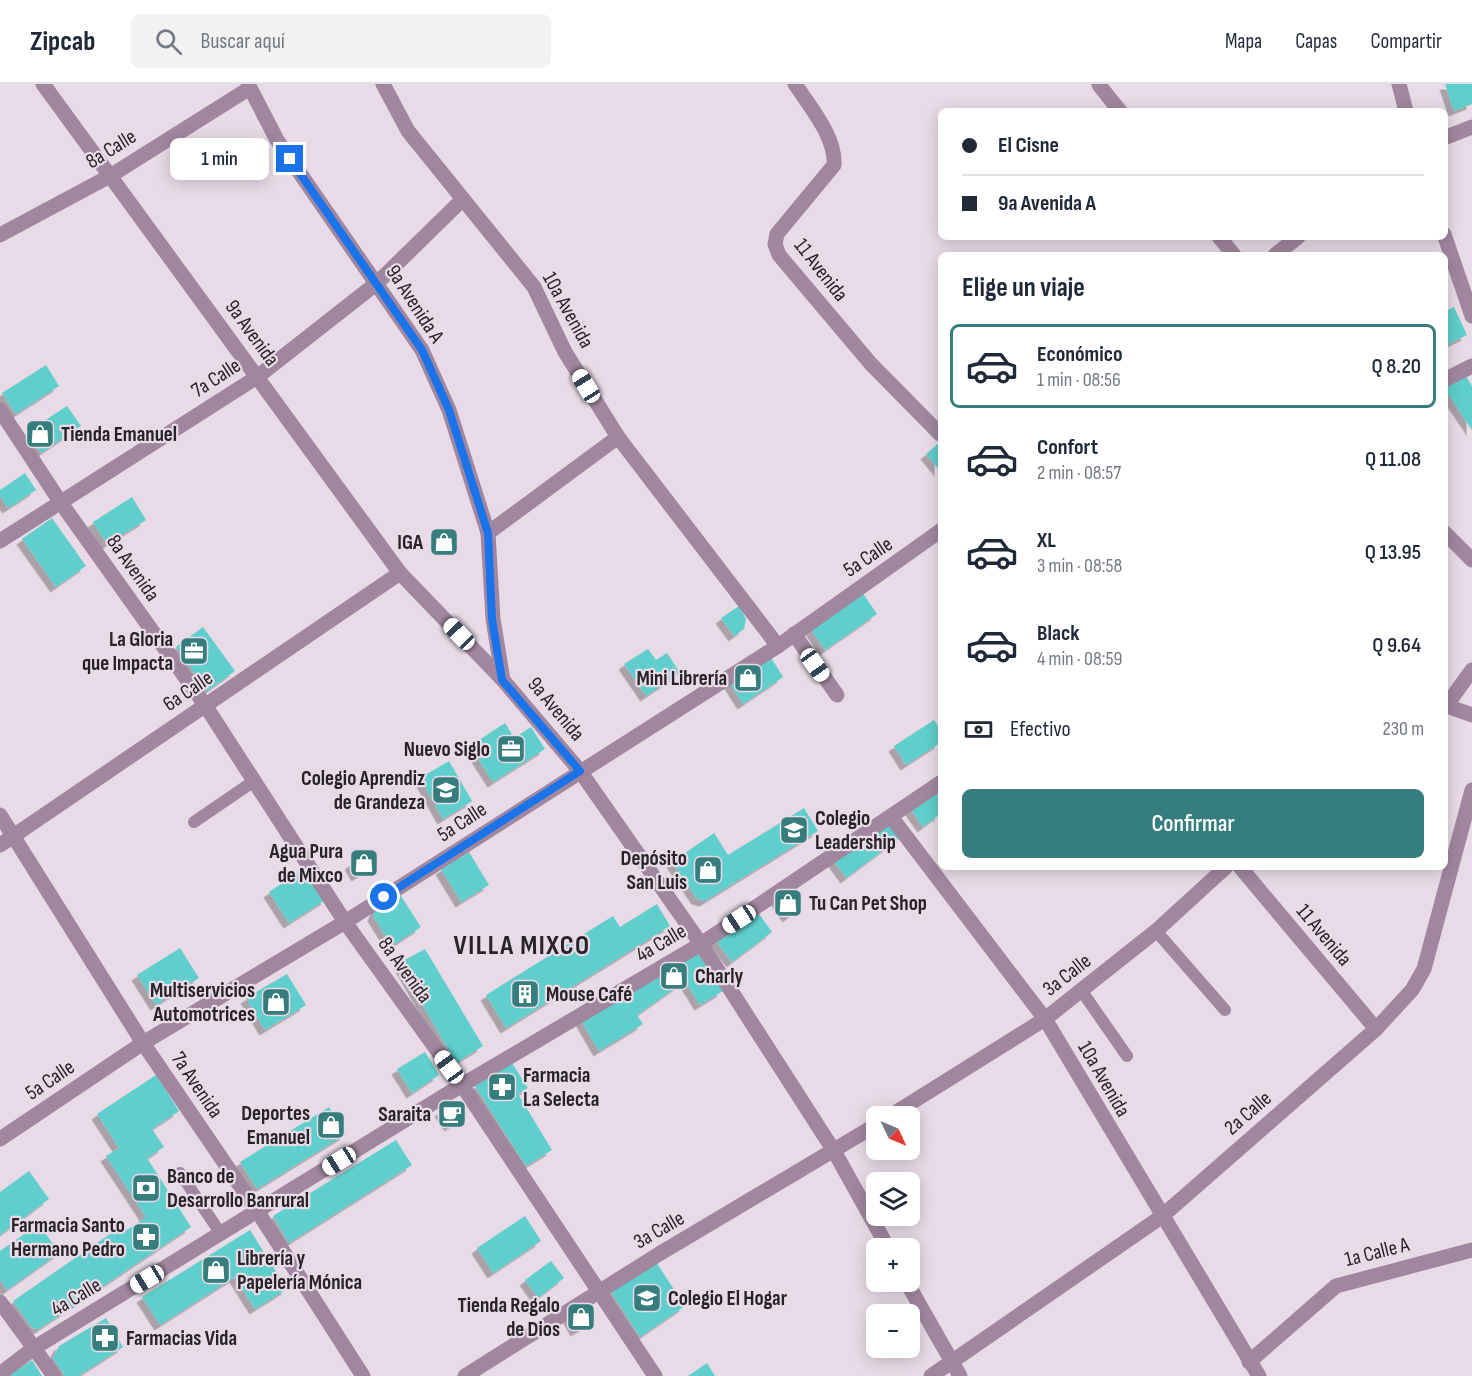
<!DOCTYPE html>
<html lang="es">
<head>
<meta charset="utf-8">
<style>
  body { margin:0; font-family:"Sofia Sans Condensed",sans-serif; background:#f2f2f3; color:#1f2937; height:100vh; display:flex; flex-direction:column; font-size:22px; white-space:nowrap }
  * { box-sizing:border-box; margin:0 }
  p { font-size:20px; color:#747a83 }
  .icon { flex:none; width:33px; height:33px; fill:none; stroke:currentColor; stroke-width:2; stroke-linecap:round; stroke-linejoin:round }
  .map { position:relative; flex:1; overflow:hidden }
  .details { position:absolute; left:938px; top:168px; width:510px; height:618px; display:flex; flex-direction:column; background:#fff; border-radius:9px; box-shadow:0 3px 15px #0003 }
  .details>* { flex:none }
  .banner { position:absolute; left:938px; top:24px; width:510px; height:132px; border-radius:9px; box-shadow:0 3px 15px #0003; display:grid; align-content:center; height:132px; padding:0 24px; background:#fff }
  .needle { width:39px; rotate:134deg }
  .controls { position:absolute; left:866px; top:1022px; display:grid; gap:12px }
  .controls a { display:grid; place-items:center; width:54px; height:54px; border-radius:9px; background:#fff; box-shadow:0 3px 15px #0003; font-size:30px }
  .end { position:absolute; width:27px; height:27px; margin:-14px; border:8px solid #1a73e8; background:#fff; box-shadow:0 0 0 3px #fff }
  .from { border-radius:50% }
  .bubble { position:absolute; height:42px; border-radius:9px; background:#fff; box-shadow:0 3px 15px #0003; font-size:20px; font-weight:600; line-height:42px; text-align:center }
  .car { position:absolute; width:18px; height:36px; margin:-18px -9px; border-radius:8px; box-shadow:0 0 4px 2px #0007; background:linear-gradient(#fff 24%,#345 0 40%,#fff 0 76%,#345 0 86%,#fff 0) }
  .banner b { display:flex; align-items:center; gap:21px; height:57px; font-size:22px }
  .banner b+b { border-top:2px solid #e0e1e3 }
  .banner i { width:15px; height:15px; background:#1f2937 }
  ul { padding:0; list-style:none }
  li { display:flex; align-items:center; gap:18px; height:84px; margin:0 12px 9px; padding:0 12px; border:3px solid transparent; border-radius:9px }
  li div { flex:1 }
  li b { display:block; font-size:22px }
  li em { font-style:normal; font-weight:600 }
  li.current { border-color:#357e7d }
  li>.icon { width:54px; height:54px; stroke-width:1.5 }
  h2 { padding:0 24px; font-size:27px; line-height:72px }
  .pay { display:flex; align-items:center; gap:15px; height:66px; padding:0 24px; font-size:22px }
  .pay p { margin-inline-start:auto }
  .button { display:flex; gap:12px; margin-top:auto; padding:12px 24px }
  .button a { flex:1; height:69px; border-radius:9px; background:#357e7d; color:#fff; font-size:24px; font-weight:600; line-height:69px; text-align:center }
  header { display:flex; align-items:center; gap:36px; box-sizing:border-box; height:84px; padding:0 30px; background:#fff; border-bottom:2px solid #e0e1e3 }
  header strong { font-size:28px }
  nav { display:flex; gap:33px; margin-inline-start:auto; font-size:21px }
  .search { width:420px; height:54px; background:#f2f2f3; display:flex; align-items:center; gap:15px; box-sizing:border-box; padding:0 21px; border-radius:9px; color:#747a83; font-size:22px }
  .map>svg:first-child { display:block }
  .building { fill:#5ececc; filter:url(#shadow) }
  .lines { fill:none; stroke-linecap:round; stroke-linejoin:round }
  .service { stroke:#a0879f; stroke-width:12 }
  .minor { stroke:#a0879f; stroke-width:15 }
  .tertiary { stroke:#a0879f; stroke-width:15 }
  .route { stroke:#1a73e8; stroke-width:8 }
  .labels { text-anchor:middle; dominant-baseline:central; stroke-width:4.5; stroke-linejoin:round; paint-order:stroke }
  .street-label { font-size:21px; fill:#282328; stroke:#e8dbe7 }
  .poi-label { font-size:21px; font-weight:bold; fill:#282328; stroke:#e8dbe7; text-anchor:end }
  .district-label { font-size:27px; font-weight:bold; letter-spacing:1.5px; fill:#282328; stroke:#e8dbe7 }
</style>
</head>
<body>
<header>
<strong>Zipcab</strong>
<div class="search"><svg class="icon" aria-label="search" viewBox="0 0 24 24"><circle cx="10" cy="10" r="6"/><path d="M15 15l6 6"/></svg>Buscar aquí</div>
<nav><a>Mapa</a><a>Capas</a><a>Compartir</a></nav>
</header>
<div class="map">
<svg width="1472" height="1292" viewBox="0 0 1472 1292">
  <defs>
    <filter id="shadow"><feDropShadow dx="-5.5" dy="5.5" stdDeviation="0" flood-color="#0004"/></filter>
  </defs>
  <rect width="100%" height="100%" fill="#e8dbe7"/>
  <g class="building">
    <polygon points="1445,0 1472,0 1472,20 1454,27"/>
    <polygon points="1454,223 1467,251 1444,262 1444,228"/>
    <polygon points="46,281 59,302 16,330 2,309"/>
    <polygon points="1464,289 1472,302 1472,346 1444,304"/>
    <polygon points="67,322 81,342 41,369 27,348"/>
    <polygon points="940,358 940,387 926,370"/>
    <polygon points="25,389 36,406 8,424 0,412 0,406"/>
    <polygon points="132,413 146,436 107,460 93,438"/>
    <polygon points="52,434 86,482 56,503 22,455"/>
    <polygon points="860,505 877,530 825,566 808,541"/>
    <polygon points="739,522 746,535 744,545 734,552 721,534"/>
    <polygon points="203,543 235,587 207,607 176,563"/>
    <polygon points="648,565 656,576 667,569 680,589 646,612 624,580"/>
    <polygon points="770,572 783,593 743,620 729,598"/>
    <polygon points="934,636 940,645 940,659 906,681 894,662"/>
    <polygon points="505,639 514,654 531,643 545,665 493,698 470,662"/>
    <polygon points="449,677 472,717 443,735 420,694"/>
    <polygon points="940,701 940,734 939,731 923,743 909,723"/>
    <polygon points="804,724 818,747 705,817 697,815 672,778 714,749 728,771"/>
    <polygon points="890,737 901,753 846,794 833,776"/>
    <polygon points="370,767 378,779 357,792 350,780"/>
    <polygon points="469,768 489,801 461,818 441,785"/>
    <polygon points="306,783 327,815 289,839 269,808"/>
    <polygon points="397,806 421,843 392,862 373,832 379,818"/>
    <polygon points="789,806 801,823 788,833 776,815"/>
    <polygon points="657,820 670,842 506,944 486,911 613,832 620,843"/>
    <polygon points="757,827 772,848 732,878 716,857"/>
    <polygon points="180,864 199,894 156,921 137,891"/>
    <polygon points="696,864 723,907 700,921 685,897 637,931 643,940 599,967 581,936"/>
    <polygon points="425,865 483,962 456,979 399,879"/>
    <polygon points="287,890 306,921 265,946 246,914"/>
    <polygon points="425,968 439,991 412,1009 397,985"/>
    <polygon points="512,979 528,1004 518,1010 552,1066 526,1082 475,1002"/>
    <polygon points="156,991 179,1027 152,1045 164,1063 147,1074 191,1143 39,1245 32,1244 13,1217 107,1152 124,1141 127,1146 146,1133 106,1072 119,1064 97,1030"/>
    <polygon points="454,1018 464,1033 450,1042 440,1027"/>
    <polygon points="329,1023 346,1050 257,1105 240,1078"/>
    <polygon points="396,1056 412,1081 289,1159 273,1132"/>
    <polygon points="29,1087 49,1115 0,1151 0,1108"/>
    <polygon points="525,1132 541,1157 493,1189 477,1164"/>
    <polygon points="39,1140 59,1169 7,1206 0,1196 0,1167"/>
    <polygon points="250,1146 287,1205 255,1225 235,1193 160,1241 142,1213"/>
    <polygon points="654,1175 685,1222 640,1253 609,1205"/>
    <polygon points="551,1177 564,1194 538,1214 525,1196"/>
    <polygon points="580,1221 589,1225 595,1236 576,1247 566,1229"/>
    <polygon points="106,1234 123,1263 78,1292 65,1292 53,1274 59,1262"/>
    <polygon points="32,1276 42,1292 9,1292"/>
    <polygon points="707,1279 715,1292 688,1292"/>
  </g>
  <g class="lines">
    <g class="service">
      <polyline points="194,738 254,697"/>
      <polyline points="1156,847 1225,926"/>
      <polyline points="1081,906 1127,972"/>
      <polyline points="180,1089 221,1150"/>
    </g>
    <g class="minor">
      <polyline points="43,0 400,489 503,596"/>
      <polyline points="383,0 408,47 534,203 565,268 618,353 778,562"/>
      <path d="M795 0C810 23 836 53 834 81L777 150 775 160 779 171 871 280 940 350"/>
      <polyline points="1399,0 1406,27"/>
      <polyline points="1099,1 1120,27"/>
      <polyline points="1444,150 1472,232"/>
      <polyline points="0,151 110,92 242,9"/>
      <polyline points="1219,153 1234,171"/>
      <polyline points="377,199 462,116"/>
      <polyline points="0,326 61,419 205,621 345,838 462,1001 655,1292"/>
      <polyline points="1444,448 1472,476"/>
      <polyline points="488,449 618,353"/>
      <polyline points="794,550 837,611"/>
      <polyline points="1444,621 1472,631"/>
      <polyline points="1446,622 1472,586"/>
      <polyline points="0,731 143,959 258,1128 363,1292"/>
      <polyline points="892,734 1045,935 1259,1292"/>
      <polyline points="0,761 400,489"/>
      <polyline points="1240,783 1376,945"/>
      <polyline points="701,860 834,1067 888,1164"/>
      <polyline points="890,1032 1045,935 1156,847 1226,783"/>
      <polyline points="906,1197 960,1292"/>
      <polyline points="1249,1278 1336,1202 1472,1166"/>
      <polyline points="0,1290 34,1264 54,1292"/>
      <polyline points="465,1292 659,1170 876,1041"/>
      <polyline points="931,1292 1161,1133 1376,945 1412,906 1424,885 1472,706"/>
    </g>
    <g class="tertiary">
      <polyline points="248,0 277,56 422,266 449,326 488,449 493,535 503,596 580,687 701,860"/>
      <polyline points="1444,54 1472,43"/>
      <polyline points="1275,171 1298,153"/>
      <polyline points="1444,296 1472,282"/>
      <polyline points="0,457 257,293 377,199"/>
      <polyline points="0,1055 143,959 345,838 778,562 940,447"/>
      <polyline points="0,1218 34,1264 462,1001 701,860 940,699"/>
    </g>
  </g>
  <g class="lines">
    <polyline class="route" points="290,75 422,266 449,326 488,449 492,535 502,596 580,687 384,813"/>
  </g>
  <defs>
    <g id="shop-square" transform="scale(1.5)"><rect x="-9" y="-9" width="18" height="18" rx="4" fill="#357e7d" stroke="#e8dbe7"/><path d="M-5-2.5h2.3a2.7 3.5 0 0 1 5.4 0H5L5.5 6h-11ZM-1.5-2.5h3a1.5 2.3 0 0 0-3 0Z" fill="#fff"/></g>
    <g id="office-square" transform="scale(1.5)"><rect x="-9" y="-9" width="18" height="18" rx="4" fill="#357e7d" stroke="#e8dbe7"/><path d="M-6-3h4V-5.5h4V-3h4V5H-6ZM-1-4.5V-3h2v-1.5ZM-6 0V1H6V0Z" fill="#fff"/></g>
    <g id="school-square" transform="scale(1.5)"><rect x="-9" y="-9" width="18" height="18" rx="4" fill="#357e7d" stroke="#e8dbe7"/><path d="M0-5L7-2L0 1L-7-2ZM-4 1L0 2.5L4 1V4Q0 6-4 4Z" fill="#fff"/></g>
    <g id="building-square" transform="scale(1.5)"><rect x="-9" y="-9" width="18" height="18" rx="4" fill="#357e7d" stroke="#e8dbe7"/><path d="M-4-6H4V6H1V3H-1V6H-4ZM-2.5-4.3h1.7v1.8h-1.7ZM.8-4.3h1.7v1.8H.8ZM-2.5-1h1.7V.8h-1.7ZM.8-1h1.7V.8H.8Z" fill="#fff"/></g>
    <g id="pharmacy-square" transform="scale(1.5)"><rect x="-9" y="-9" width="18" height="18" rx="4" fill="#357e7d" stroke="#e8dbe7"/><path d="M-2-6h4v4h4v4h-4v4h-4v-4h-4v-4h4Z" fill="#fff"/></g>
    <g id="cafe-square" transform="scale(1.5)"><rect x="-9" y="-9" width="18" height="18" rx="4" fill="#357e7d" stroke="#e8dbe7"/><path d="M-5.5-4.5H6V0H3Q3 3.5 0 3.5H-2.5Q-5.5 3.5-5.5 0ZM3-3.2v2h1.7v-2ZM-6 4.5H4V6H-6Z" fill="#fff"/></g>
    <g id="bank-square" transform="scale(1.5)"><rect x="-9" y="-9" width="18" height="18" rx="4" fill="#357e7d" stroke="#e8dbe7"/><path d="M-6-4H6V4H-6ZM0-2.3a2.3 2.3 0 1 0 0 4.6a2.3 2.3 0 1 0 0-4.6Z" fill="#fff"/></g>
    <g id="university-square" transform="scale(1.5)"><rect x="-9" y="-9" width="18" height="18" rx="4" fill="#357e7d" stroke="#e8dbe7"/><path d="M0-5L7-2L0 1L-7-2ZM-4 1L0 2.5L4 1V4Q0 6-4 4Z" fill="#fff"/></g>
  </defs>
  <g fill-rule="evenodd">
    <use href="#shop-square" x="40" y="350"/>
    <use href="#shop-square" x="444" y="458"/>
    <use href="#office-square" x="194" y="567"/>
    <use href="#shop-square" x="748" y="594"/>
    <use href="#office-square" x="511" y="665"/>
    <use href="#school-square" x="446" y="706"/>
    <use href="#school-square" x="794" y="746"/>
    <use href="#shop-square" x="364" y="779"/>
    <use href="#shop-square" x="708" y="786"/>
    <use href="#shop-square" x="788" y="819"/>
    <use href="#shop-square" x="674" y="892"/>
    <use href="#building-square" x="525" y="910"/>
    <use href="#shop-square" x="276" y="918"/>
    <use href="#pharmacy-square" x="502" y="1003"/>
    <use href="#cafe-square" x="452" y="1030"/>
    <use href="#shop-square" x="331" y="1041"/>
    <use href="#bank-square" x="146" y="1104"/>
    <use href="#pharmacy-square" x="146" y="1153"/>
    <use href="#shop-square" x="216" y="1186"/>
    <use href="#university-square" x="647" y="1214"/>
    <use href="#shop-square" x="581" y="1233"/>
    <use href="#pharmacy-square" x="105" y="1254"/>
  </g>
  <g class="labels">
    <g class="street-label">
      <text transform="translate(111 65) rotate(-32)">8a Calle</text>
      <text transform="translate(821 186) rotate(52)">11 Avenida</text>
      <text transform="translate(415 220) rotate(57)">9a Avenida A</text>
      <text transform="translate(568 226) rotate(61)">10a Avenida</text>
      <text transform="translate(252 249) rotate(54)">9a Avenida</text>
      <text transform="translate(216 294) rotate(-33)">7a Calle</text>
      <text transform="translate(868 473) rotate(-34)">5a Calle</text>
      <text transform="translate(133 484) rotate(55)">8a Avenida</text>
      <text transform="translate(188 607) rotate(-34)">6a Calle</text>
      <text transform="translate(556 625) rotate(50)">9a Avenida</text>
      <text transform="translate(462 738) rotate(-33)">5a Calle</text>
      <text transform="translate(1324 851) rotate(50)">11 Avenida</text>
      <text transform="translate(661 859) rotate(-31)">4a Calle</text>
      <text transform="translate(405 886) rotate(54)">8a Avenida</text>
      <text transform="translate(1067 891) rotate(-38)">3a Calle</text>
      <text transform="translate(1104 995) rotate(60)">10a Avenida</text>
      <text transform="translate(50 996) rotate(-34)">5a Calle</text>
      <text transform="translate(197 1001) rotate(56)">7a Avenida</text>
      <text transform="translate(1248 1029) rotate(-41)">2a Calle</text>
      <text transform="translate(659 1146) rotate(-30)">3a Calle</text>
      <text transform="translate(1377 1168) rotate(-14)">1a Calle A</text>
      <text transform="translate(76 1213) rotate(-31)">4a Calle</text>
    </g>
    <g class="poi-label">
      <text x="61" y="350" text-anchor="start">Tienda Emanuel</text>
      <text x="423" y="458">IGA</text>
      <text x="173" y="555">La Gloria<tspan x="173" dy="24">que Impacta</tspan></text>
      <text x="727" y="594">Mini Librería</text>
      <text x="490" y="665">Nuevo Siglo</text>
      <text x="425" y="694">Colegio Aprendiz<tspan x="425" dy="24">de Grandeza</tspan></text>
      <text x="815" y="734" text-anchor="start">Colegio<tspan x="815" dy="24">Leadership</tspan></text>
      <text x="343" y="767">Agua Pura<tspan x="343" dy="24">de Mixco</tspan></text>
      <text x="687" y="774">Depósito<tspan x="687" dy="24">San Luis</tspan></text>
      <text x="809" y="819" text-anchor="start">Tu Can Pet Shop</text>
      <text x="695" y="892" text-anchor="start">Charly</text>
      <text x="255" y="906">Multiservicios<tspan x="255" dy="24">Automotrices</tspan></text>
      <text x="546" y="910" text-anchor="start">Mouse Café</text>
      <text x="523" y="991" text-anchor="start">Farmacia<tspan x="523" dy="24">La Selecta</tspan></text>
      <text x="310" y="1029">Deportes<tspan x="310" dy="24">Emanuel</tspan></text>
      <text x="431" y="1030">Saraita</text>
      <text x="167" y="1092" text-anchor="start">Banco de<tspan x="167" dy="24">Desarrollo Banrural</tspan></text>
      <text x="125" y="1141">Farmacia Santo<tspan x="125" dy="24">Hermano Pedro</tspan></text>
      <text x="237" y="1174" text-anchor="start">Librería y<tspan x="237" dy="24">Papelería Mónica</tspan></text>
      <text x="668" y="1214" text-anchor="start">Colegio El Hogar</text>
      <text x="560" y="1221">Tienda Regalo<tspan x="560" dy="24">de Dios</tspan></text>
      <text x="126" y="1254" text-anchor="start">Farmacias Vida</text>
    </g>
    <g class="district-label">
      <text x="522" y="862">VILLA MIXCO</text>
    </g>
  </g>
</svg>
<div class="controls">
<a><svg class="needle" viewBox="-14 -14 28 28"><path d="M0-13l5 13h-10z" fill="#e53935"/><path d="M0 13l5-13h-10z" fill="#747a83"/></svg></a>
<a><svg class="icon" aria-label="layers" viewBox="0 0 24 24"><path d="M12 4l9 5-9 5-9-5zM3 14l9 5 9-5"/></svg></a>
<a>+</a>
<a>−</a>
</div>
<i class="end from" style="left:384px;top:813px"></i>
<i class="end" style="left:290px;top:75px"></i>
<div class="bubble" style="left:170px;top:54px;width:99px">1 min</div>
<i class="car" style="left:586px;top:302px;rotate:328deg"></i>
<i class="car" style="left:459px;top:550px;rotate:316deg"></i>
<i class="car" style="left:815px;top:581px;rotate:145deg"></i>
<i class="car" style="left:739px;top:835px;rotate:237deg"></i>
<i class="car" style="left:449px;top:983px;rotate:324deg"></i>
<i class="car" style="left:339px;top:1077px;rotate:238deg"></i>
<i class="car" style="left:147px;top:1195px;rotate:239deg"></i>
<div class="banner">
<b><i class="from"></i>El Cisne</b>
<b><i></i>9a Avenida A</b>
</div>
<section class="details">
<h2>Elige un viaje</h2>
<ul>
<li class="current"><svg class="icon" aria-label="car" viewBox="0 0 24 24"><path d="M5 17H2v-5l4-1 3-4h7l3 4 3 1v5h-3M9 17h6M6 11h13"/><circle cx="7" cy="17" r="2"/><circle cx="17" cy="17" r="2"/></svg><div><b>Económico</b><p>1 min · 08:56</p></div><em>Q 8.20</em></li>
<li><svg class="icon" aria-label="car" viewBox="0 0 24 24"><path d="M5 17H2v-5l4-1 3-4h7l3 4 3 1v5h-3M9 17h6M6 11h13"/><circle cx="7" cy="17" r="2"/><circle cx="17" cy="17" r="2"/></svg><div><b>Confort</b><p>2 min · 08:57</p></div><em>Q 11.08</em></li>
<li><svg class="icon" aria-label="car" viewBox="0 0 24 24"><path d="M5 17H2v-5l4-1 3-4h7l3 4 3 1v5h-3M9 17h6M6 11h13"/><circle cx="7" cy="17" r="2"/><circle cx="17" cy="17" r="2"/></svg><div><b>XL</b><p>3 min · 08:58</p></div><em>Q 13.95</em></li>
<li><svg class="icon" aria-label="car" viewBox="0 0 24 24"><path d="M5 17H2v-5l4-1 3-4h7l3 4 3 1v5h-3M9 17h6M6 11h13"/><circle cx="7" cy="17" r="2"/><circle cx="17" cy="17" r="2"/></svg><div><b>Black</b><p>4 min · 08:59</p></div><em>Q 9.64</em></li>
</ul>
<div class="pay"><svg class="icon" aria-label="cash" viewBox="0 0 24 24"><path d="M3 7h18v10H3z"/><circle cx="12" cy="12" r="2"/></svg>Efectivo<p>230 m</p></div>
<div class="button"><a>Confirmar</a></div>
</section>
</div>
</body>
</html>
